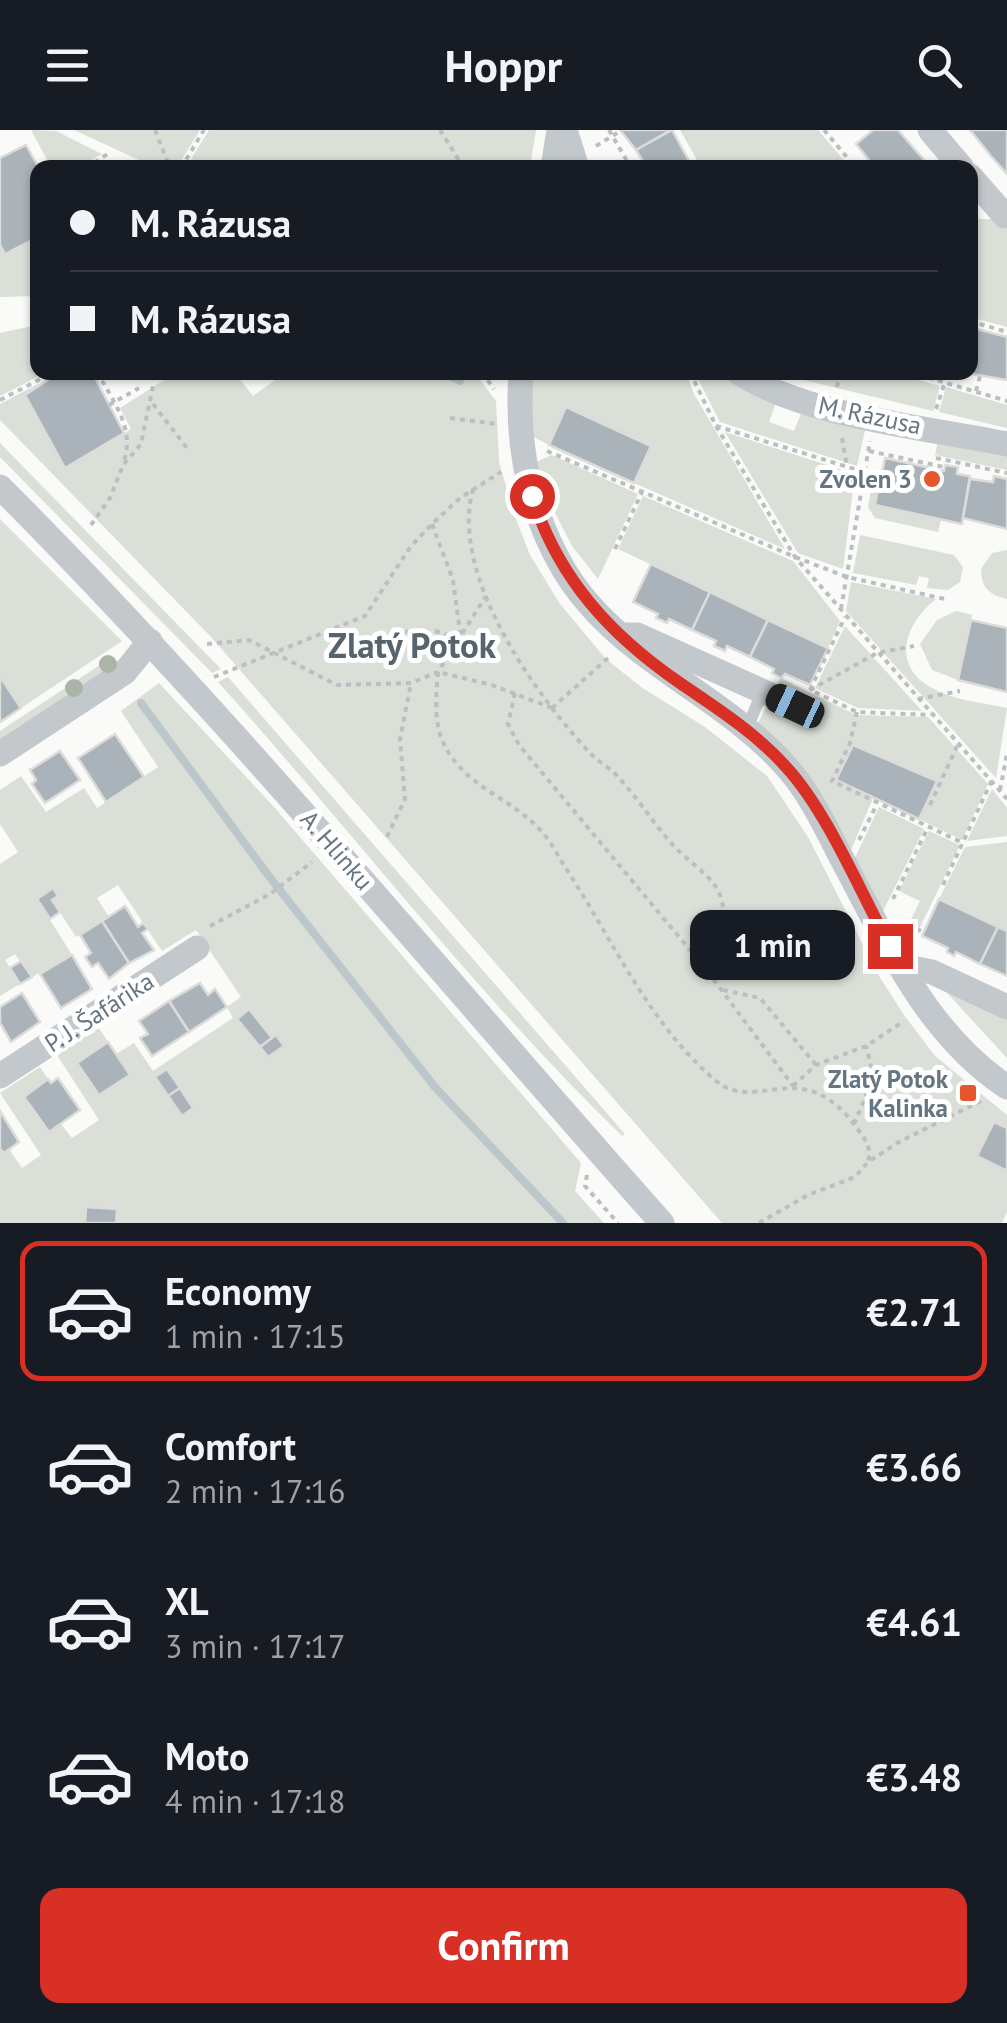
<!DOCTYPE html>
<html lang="en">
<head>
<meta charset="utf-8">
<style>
  body { margin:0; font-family:"PT Sans",sans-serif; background:#20242c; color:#f1f3f6; height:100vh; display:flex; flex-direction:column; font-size:38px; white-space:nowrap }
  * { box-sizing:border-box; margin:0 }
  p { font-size:32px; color:#9ea1a6 }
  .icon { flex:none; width:55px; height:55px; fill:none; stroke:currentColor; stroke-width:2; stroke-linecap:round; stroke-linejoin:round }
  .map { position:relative; height:1093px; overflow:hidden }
  .side { display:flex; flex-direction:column; background:#171b24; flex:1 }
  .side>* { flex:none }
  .guide { position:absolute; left:30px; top:30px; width:948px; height:220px; border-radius:20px; box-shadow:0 2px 8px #0004; display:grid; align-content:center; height:220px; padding:0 40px; background:#171b24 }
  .end { position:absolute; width:45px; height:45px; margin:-22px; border:12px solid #d93025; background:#fff; box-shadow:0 0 0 5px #fff }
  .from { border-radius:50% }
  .bubble { position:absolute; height:70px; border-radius:20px; background:#171b24; box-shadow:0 2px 8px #0004; font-size:32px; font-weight:700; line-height:70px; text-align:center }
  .car { position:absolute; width:30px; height:60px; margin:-30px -15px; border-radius:12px; box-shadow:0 0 8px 2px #0007; background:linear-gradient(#222 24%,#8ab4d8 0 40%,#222 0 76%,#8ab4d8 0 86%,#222 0) }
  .guide b { display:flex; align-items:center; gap:35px; height:95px; font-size:38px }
  .guide b+b { border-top:2px solid #363941 }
  .guide i { width:25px; height:25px; background:#f1f3f6 }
  ul { padding:18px 0 0; list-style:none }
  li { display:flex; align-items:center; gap:30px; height:140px; margin:0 20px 15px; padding:0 20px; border:5px solid transparent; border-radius:20px }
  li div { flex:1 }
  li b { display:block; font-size:38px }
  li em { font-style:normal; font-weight:700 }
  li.selected { border-color:#d93025 }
  li>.icon { width:90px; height:90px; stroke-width:1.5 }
  .button { display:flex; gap:20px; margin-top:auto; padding:20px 40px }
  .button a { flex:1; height:115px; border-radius:20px; background:#d93025; color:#fff; font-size:40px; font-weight:700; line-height:115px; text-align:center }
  header { display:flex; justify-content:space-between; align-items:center; height:130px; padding:0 40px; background:#171b24; font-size:45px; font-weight:700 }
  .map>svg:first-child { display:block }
  .green { fill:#dadfd7 }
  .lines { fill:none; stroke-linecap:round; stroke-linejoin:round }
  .stream { stroke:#bbc7cb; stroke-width:8 }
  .building { fill:#aab3b9; stroke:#dcdcda; stroke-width:2.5 }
  .path { stroke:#bbbfc2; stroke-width:4; stroke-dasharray:5 5; stroke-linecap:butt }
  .service { stroke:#c3c8cc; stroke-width:12 }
  .minor { stroke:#c3c8cc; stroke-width:25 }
  .tree { fill:#aab4a7 }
  .route { stroke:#d93025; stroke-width:12 }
  .poi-dot { fill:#e4572e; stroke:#fff; stroke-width:4 }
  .labels { text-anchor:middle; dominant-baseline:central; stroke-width:10; stroke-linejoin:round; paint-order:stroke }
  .street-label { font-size:25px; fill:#657683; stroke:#fff }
  .poi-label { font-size:25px; font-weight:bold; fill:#657683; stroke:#fff; text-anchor:end }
  .district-label { font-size:35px; font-weight:bold; fill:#57646e; stroke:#fff }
</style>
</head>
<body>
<header><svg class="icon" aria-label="menu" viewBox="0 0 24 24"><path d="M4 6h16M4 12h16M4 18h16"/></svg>Hoppr<svg class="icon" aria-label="search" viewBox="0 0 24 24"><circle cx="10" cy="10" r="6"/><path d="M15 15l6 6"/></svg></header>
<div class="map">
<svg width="1007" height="1093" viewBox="0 0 1007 1093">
  <rect width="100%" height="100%" fill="#fafaf8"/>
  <g class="green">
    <polygon points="31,0 56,1 102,24 79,37 51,37"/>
    <polygon points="74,0 200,0 177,37 154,37"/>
    <polygon points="209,0 536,0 530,37 186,37"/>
    <polygon points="680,0 818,0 850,37 701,37"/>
    <polygon points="970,79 979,89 998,89 1007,95 1007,197 970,187"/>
    <polygon points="37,107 37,166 0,167 0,115"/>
    <polygon points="37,195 38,242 45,243 0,266 0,203"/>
    <polygon points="175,243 235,243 253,266 285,243 475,243 496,271 499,332 514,384 530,425 560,474 606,529 641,557 705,597 767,646 808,707 879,846 904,885 935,926 1007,985 1007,998 994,992 977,1026 1007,1041 1007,1082 1002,1093 722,1093 212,508 0,290 0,274 38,254 40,257 25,266 65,338 131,299 120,278"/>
    <polygon points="530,243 686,243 694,264 785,419 634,353 651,315 567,278 549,315 530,305"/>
    <polygon points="695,243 722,243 776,273 769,292 794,301 802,281 866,296 857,336 720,292"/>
    <polygon points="774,243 894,243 940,256 933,281"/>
    <polygon points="946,257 1007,275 1007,298 939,282"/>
    <polygon points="725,302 855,344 843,439 798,423"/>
    <polygon points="938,310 1007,324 1007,340 935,325"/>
    <polygon points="0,313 221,539 212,543 0,327"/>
    <polygon points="552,325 638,364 598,449 572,416 549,371 543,372 532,334"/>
    <polygon points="871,359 878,360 875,375 941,390 938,402 875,388 868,377"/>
    <polygon points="643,366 793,431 840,491 828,518 618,419"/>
    <polygon points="0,389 122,511 21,578 0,549"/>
    <polygon points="860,405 954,425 963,437 960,452 948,460 927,458 929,448 919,446 916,455 853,443"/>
    <path d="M1007 420V469C989 465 981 457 981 439L992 423Z"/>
    <path d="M851 452 936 469C902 496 890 540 938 561 959 571 985 573 1007 578L996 648 846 481Z"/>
    <polygon points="956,481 972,485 958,550 932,540 920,514 937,490"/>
    <polygon points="845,496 922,581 858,578 815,558"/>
    <polygon points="109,529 113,536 0,609 0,601"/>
    <path d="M228 547 625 1004 622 1006C477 865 353 702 218 552Z"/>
    <polygon points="781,548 856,585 928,587 988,654 962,710 919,689 936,651 853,615 836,650 873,668 848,727 757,595"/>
    <polygon points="159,553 274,677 581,1033 575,1061 604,1093 0,1093 0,1019 4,1022 9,1019 22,1038 41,1025 0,963 40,937 48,949 24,967 48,1002 61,994 72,1008 99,990 57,925 99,898 116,924 134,913 153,941 233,888 227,877 241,867 196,800 162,821 118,755 97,768 109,787 76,807 52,770 52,759 37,769 72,825 32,847 15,824 5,830 20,854 0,866 0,734 18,722 0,694 0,660 21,646 46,682 84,658 97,678 158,637 121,581"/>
    <polygon points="992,659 1007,678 1007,706 967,711"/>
    <polygon points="879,677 924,699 881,785 852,734"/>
    <polygon points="929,701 960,715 908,822 901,810 920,771 899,761"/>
    <polygon points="1007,712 1007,801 939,769 965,717"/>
    <polygon points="936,851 1007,885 1007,928"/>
  </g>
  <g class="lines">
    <g class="stream">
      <polyline points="442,242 460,251"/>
      <polyline points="141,573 268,745 434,956 563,1093"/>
    </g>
  </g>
  <g class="building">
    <polygon points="620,0 671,0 636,20"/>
    <polygon points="672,0 693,38 643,38 646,36 636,20"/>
    <polygon points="873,0 898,0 924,30 915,38 869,38 865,33 869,30 856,14"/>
    <polygon points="970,0 1007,0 1007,44 991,26"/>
    <polygon points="26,15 39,38 38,107 5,124 0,115 0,28"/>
    <polygon points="970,197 1007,207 1007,250 971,244"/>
    <polygon points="60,242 92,242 124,303 65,338 25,265"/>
    <polygon points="566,277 651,316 634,353 549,315"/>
    <polygon points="885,328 944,341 945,335 958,337 957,344 970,346 962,394 875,375 878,360 871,359 873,351 880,353"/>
    <polygon points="994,346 1007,349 1007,399 963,388 970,349 993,352"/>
    <polygon points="651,434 710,462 692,500 669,489 667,493 656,488 658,484 633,472"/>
    <polygon points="710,462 768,490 750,527 727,516 725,521 714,516 716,511 692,500"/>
    <polygon points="768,490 828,518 810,555 785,544 781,548 772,543 774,539 750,527"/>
    <polygon points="971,490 1007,498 1007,562 958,550"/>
    <polygon points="1,548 21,578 0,592 0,549"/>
    <polygon points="115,604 144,647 106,672 78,628"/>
    <polygon points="853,615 937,651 919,689 836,650"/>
    <polygon points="60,621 80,650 45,673 32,654 36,650 30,640"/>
    <polygon points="53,758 58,766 52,770 60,782 50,789 37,769"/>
    <polygon points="939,769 998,797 980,834 956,822 954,826 947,822 948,818 922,806"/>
    <polygon points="125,776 138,797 143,793 148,799 142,803 154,820 129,833 102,791"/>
    <polygon points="102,791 129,833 109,849 98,833 92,837 85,827 91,823 80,805"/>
    <polygon points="998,797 1007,801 1007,846 980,834"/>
    <polygon points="72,825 92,859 61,878 40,844"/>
    <polygon points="21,831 32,847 20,854 10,838"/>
    <polygon points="200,853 208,865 215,859 227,877 189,902 169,871"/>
    <polygon points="22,863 40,892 11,912 0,893 0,877"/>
    <polygon points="169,871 189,902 152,926 140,908 148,904 139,891"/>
    <polygon points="249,879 272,908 260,917 237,889"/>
    <polygon points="276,905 284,916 268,927 260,917"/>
    <polygon points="108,912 130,945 99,965 77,933"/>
    <polygon points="167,939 180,958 168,966 155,947"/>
    <polygon points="58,948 80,980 49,1002 24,967 48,949 51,953"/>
    <polygon points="180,958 193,978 182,986 168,966"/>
    <polygon points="0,981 19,1012 4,1023 0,1019"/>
    <polygon points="994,992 1007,998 1007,1041 977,1026"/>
    <polygon points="86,1077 117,1079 116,1093 85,1093"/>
  </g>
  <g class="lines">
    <g class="path">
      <polyline points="155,0 170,38"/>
      <polyline points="440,0 464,38"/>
      <polyline points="609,0 631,38"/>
      <polyline points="824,0 856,38"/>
      <polyline points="596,16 622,0"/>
      <polyline points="86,38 109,23"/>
      <polyline points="181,38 204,0"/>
      <polyline points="868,38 872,34"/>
      <polyline points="970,191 1007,202"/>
      <path d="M97 242C113 271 135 298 124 331"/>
      <polyline points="482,242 494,259"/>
      <polyline points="690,242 716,296 795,427 1007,669"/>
      <polyline points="909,242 1007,271"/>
      <polyline points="837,257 840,242"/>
      <polyline points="976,261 980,246"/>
      <polyline points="0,270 54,242"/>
      <polyline points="153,274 187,318"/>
      <polyline points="109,275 139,258"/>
      <polyline points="936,279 944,255"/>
      <polyline points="450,288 496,294"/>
      <polyline points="716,296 864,342"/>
      <polyline points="842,308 847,337"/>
      <polyline points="547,321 795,427 847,447 949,470"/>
      <polyline points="869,321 944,337"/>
      <polyline points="936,328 1007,343"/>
      <path d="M473 359C449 444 535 565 591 624 600 633 612 639 620 649 639 670 654 694 673 715 687 731 713 746 720 765 730 791 714 815 705 838"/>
      <polyline points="432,394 453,450 461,509"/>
      <polyline points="91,395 110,368 123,335 141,314 153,256"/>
      <polyline points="615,419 642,362"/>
      <polyline points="841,479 870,311"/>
      <polyline points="405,502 435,501 461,509"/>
      <polyline points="207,514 249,510 337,555 411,553 438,542 486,466"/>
      <polyline points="214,547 365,486 411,416 432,394 460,368 501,342"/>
      <polyline points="810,560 877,523 914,516"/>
      <polyline points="810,560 845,487"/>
      <polyline points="815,562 857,582 931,585"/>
      <polyline points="515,563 508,594 519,615 705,838 793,956"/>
      <polyline points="918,569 960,561"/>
      <path d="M552 578 492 555 438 542C436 562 434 591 442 610 463 658 512 667 542 702 552 713 559 728 567 740 614 812 649 894 716 951 757 985 802 922 857 998 865 1009 872 1018 868 1032"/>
      <polyline points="552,578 608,528"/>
      <polyline points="857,582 850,613 832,651 963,713"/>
      <polyline points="1000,660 1007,624"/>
      <polyline points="930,675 958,614"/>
      <polyline points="387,707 405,669 400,609 411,553"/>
      <polyline points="859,710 877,674"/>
      <polyline points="943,755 992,650"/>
      <polyline points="893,769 928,697"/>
      <polyline points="909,795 921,801"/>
      <polyline points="210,796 270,764 312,732"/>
      <polyline points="723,860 760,868 816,935"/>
      <polyline points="793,956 816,935 866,916 904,891"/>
      <polyline points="854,994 874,947 866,916"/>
      <polyline points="587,1045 585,1056 618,1093"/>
      <polyline points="759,1093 808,1065 855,1047 868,1032 899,1012 985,969"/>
    </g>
    <polyline class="service" points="747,599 762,562"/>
    <g class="minor">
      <polyline points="565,0 577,38"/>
      <polyline points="930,0 962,38"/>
      <polyline points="553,38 559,0"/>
      <polyline points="970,46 1005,86"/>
      <path d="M521 242C516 312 528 379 564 440 619 531 723 562 790 641 811 666 825 696 840 725 885 809 926 904 1007 957"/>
      <path d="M738 242C805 286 928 298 1007 314"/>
      <path d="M0 357C234 591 442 846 662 1093"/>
      <polyline points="621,505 637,505 795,576"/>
      <polyline points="0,624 125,542 150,511"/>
      <polyline points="901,836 932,842 1007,877"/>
      <polyline points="0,946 197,818"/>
    </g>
  </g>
  <g class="tree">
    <circle cx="108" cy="534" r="9"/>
    <circle cx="74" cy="558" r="9"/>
  </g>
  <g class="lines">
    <path class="route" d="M532 366C558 448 610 505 680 553 718 579 756 603 787 638 828 683 860 762 890 816"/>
  </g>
  <g class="poi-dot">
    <circle cx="932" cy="349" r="10"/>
    <rect x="958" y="953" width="20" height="20" rx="5"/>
  </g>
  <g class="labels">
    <g class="street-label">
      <text transform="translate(870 285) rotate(12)">M. Rázusa</text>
      <text transform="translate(337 720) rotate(49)">A. Hlinku</text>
      <text transform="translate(99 882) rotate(-33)">P. J. Šafárika</text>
    </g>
    <g class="poi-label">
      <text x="912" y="349">Zvolen 3</text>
      <text x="948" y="949">Zlatý Potok<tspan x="948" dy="29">Kalinka</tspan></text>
    </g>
    <g class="district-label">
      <text x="412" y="515">Zlatý Potok</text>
    </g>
  </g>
</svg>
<i class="end from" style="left:532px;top:366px"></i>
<i class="end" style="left:890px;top:816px"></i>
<div class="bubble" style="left:690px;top:780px;width:165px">1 min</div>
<i class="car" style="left:795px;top:576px;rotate:295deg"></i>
<div class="guide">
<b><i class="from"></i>M. Rázusa</b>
<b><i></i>M. Rázusa</b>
</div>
</div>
<section class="side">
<ul>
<li class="selected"><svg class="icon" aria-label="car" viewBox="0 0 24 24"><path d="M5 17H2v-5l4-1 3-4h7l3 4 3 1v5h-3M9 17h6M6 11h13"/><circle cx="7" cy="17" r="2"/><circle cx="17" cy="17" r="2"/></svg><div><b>Economy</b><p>1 min · 17:15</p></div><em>€2.71</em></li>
<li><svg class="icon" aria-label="car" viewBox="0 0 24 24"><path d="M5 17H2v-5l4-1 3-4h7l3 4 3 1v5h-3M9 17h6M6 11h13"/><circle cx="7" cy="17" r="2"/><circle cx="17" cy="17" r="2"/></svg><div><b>Comfort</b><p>2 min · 17:16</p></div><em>€3.66</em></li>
<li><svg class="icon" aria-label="car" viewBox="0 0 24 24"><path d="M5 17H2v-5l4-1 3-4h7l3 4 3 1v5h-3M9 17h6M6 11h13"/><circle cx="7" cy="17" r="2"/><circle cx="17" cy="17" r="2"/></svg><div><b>XL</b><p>3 min · 17:17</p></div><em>€4.61</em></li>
<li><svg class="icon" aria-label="car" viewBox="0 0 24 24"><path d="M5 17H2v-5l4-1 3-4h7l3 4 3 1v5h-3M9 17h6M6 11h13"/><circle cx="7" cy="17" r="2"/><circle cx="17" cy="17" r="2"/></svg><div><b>Moto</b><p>4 min · 17:18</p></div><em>€3.48</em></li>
</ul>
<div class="button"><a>Confirm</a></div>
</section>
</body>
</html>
